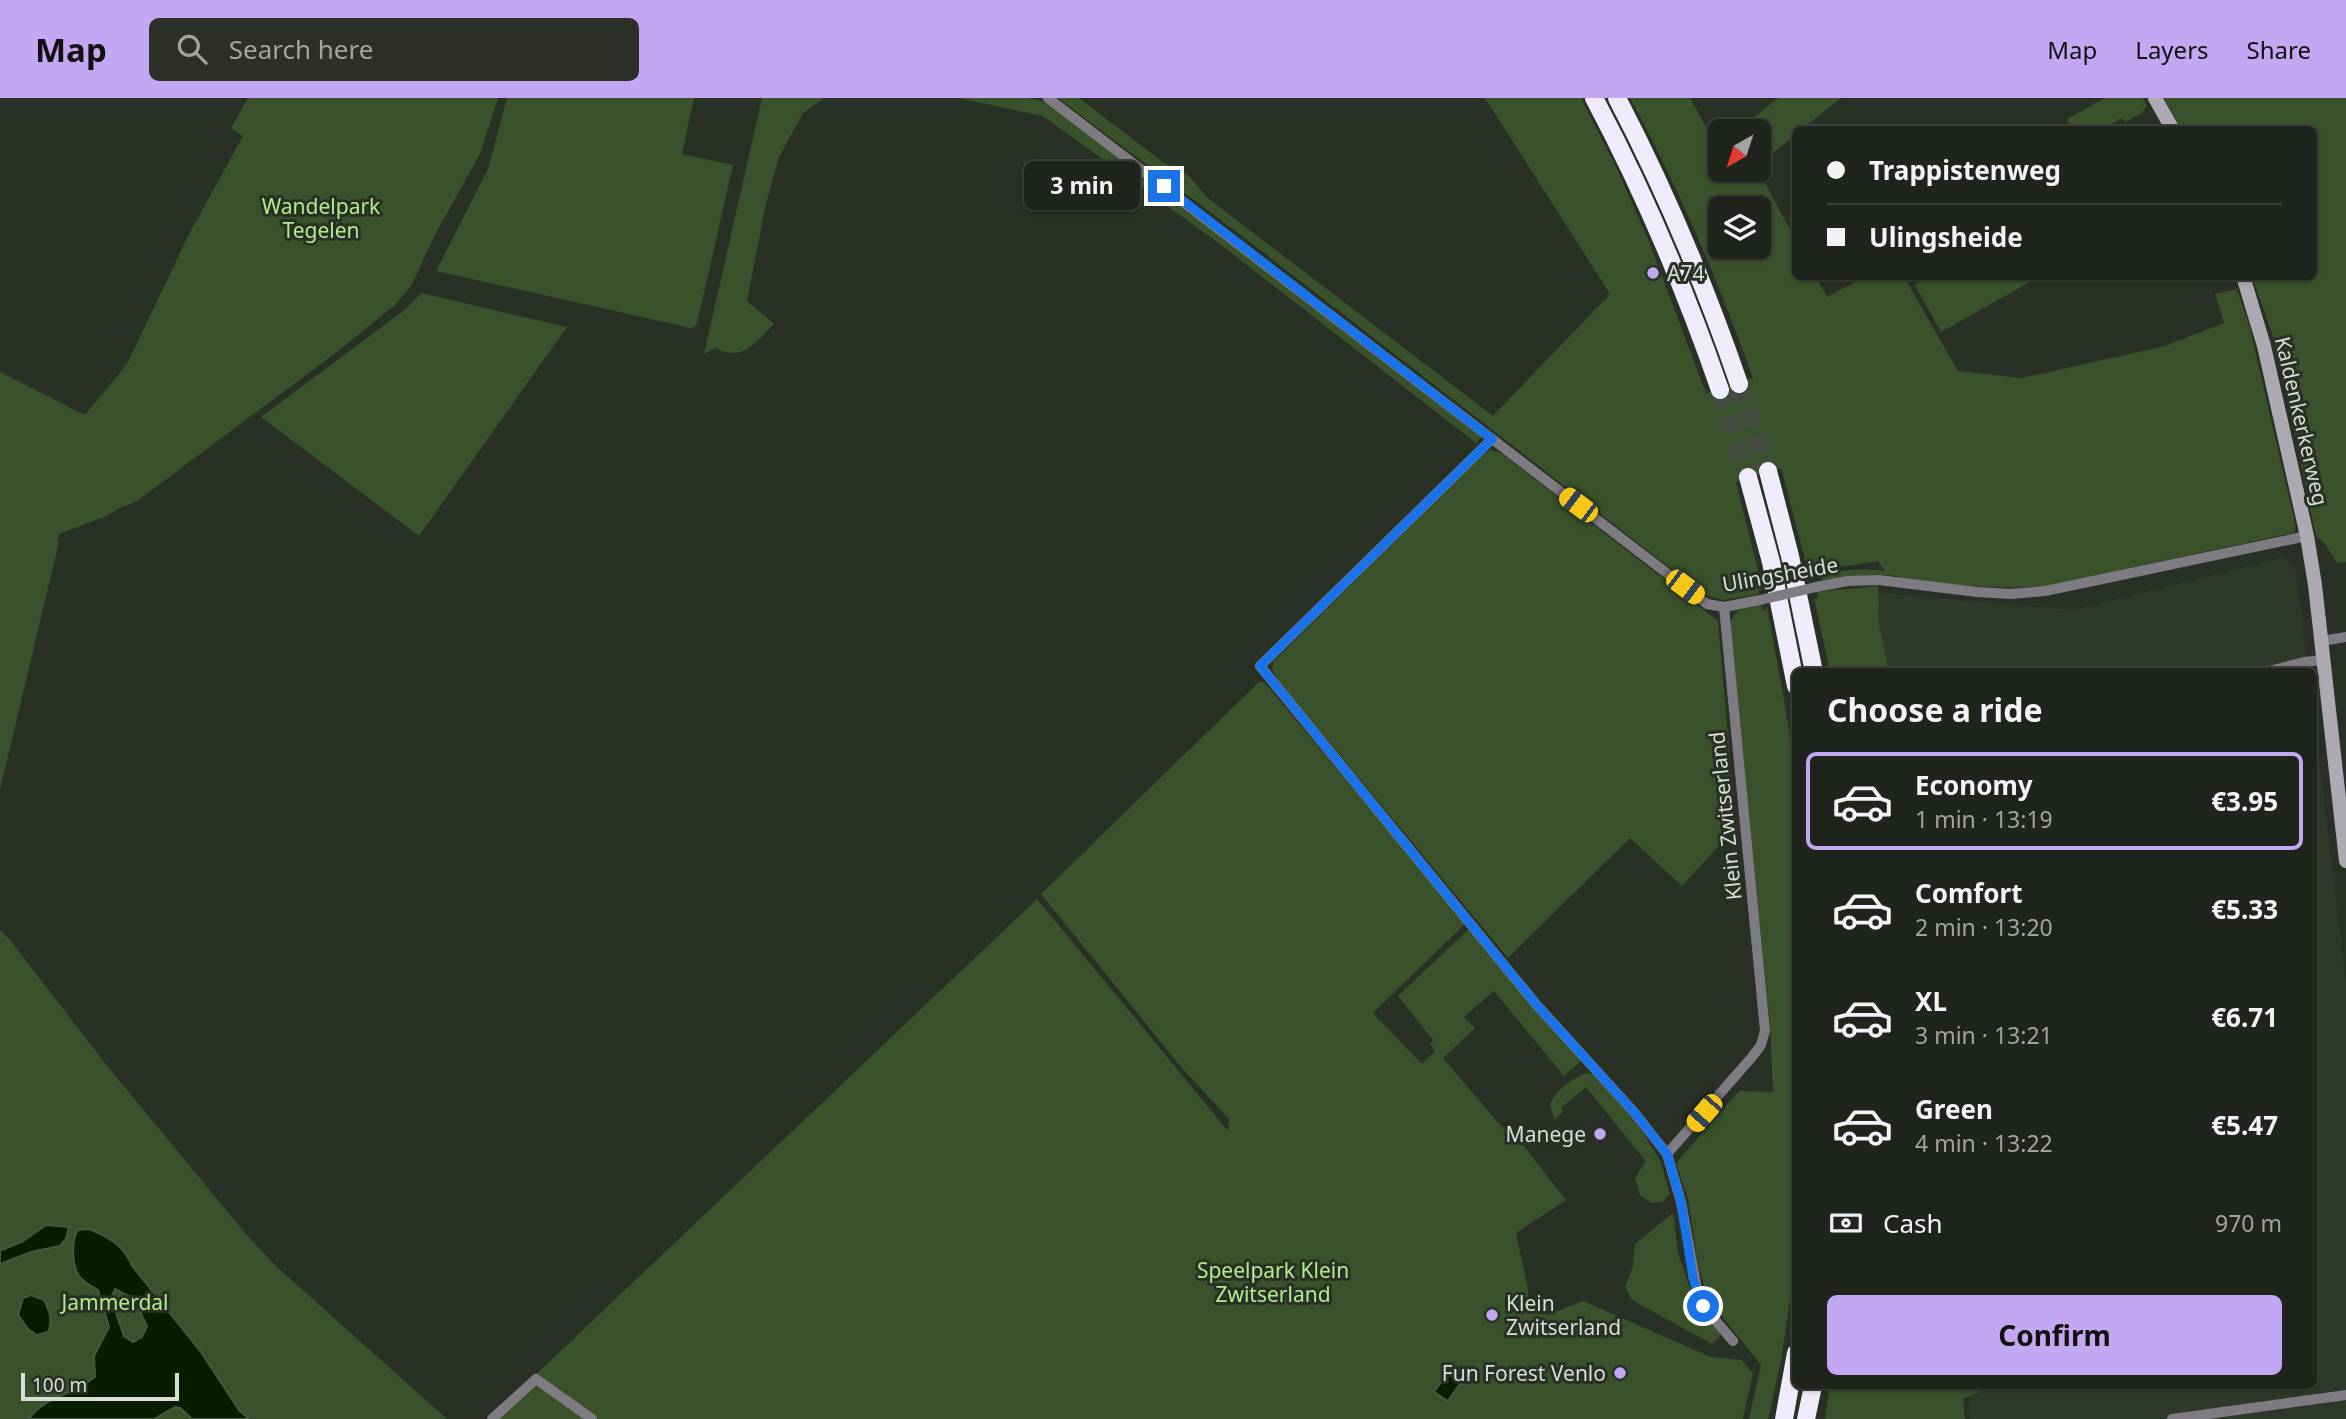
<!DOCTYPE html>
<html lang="en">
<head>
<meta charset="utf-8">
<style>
  body { margin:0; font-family:"Noto Sans",sans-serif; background:#2c3029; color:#f1f3f6; height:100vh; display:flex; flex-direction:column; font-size:26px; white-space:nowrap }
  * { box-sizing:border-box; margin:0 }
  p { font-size:23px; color:#a1a4a3 }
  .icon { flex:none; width:38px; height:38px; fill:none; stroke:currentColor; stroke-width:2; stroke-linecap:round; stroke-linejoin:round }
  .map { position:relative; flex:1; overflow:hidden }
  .details { position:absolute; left:1792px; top:570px; width:525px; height:721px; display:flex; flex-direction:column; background:#1f241c; border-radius:10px; box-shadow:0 2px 5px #0004,0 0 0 2px #3c413b }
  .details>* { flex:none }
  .hud { position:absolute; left:1792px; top:28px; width:525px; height:154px; border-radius:10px; box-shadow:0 2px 5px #0004,0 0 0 2px #3c413b; display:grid; align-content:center; height:154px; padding:0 35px; background:#1f241c }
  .needle { width:46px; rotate:219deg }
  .tools { position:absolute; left:1708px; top:21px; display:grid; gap:14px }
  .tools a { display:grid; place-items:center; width:63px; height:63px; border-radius:10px; background:#1f241c; box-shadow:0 2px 5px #0004,0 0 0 2px #3c413b; font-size:35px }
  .scale { position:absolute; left:21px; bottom:18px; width:158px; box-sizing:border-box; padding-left:7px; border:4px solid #d8ddd6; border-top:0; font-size:19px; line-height:24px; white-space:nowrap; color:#d8ddd6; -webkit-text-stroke:5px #293025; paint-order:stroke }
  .end { position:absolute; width:32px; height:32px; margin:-16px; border:9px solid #1a73e8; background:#fff; box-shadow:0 0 0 4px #fff }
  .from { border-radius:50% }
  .bubble { position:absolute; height:49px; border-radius:10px; background:#1f241c; box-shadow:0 2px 5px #0004,0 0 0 2px #3c413b; font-size:23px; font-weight:700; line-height:49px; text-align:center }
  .car { position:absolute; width:21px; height:42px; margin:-21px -10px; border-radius:9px; box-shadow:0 0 5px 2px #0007; background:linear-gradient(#f5c518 24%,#345 0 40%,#f5c518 0 76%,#345 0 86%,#f5c518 0) }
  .hud b { display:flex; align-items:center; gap:24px; height:66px; font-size:26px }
  .hud b+b { border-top:2px solid #3c413b }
  .hud i { width:18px; height:18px; background:#f1f3f6 }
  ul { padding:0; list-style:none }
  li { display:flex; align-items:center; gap:21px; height:98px; margin:0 14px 10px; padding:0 21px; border:4px solid transparent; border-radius:10px }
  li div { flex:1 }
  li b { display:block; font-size:26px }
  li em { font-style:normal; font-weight:700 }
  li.on { border-color:#c3a7f2 }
  li>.icon { width:63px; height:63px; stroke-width:1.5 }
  h2 { padding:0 35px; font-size:32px; line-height:84px }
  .pay { display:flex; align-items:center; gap:18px; height:77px; padding:0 35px; font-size:26px }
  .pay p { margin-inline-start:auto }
  .primary-button { display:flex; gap:14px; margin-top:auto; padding:14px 35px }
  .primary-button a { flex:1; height:80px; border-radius:10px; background:#c3a7f2; color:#111; font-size:28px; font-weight:700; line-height:80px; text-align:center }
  header { display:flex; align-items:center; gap:42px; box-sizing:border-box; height:98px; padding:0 35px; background:#c3a7f2; color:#111 }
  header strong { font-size:33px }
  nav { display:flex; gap:38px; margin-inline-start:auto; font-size:24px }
  .search { width:490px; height:63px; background:#2c3029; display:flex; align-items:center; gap:18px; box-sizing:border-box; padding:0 24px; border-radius:10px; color:#a1a4a3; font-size:26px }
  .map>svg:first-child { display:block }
  .built { fill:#2f3929 }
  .green { fill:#3a522b; fill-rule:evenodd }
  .water { fill:#081d00; stroke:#465740; stroke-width:2; fill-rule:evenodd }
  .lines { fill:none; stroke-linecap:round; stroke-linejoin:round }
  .motorway-tunnel { stroke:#434a40; stroke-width:18; stroke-dasharray:18 9; stroke-linecap:butt }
  .minor { stroke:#7e7c82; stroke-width:10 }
  .secondary { stroke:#aca9b3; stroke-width:14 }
  .motorway { stroke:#f0ebfa; stroke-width:18 }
  .minor-bridge { stroke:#7e7c82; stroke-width:10 }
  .route { stroke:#1a73e8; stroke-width:9 }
  .poi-dot { fill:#c3a7f2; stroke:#293025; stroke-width:2.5 }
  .labels { text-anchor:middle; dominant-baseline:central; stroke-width:6; stroke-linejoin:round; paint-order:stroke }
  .park-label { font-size:21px; fill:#b1ed8c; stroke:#293025 }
  .poi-label { font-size:21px; fill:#d8ddd6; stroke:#293025; text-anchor:start }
  .street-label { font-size:21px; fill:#d8ddd6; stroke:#293025 }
</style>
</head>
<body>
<header>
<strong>Map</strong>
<div class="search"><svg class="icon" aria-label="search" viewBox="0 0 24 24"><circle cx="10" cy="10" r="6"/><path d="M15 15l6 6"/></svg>Search here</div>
<nav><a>Map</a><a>Layers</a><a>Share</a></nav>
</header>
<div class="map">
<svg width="2346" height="1321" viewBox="0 0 2346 1321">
  <rect width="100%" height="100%" fill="#293025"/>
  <g class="built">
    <polygon points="2285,459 2296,474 2308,574 1885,574 1868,494 2073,512"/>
    <polygon points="2314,618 2346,887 2346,1321 1970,1321 1968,1288 2314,1288"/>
  </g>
  <g class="green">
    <polygon points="248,0 498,0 480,56 436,135 411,188 395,207 333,257 137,403 122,409 104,419 59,436 57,444 59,444 0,692 0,274 85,317 127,266 189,136 243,38 231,30"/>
    <polygon points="507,0 694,0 682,56 733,67 697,226 691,230 436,173 488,71"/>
    <path d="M762 0H824L803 15 779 59 765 110 747 203 774 226C763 237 749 256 732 255 727 255 720 252 715 250L704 256Z"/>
    <polygon points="959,0 1028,0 1050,5 1483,337 1476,345 1225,150 1043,18"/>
    <path d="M1058 0H1079L1164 65 1188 77 1209 101 1493 318 1610 196 1485 0H1581L1618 73 1648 141 1706 295 1753 280C1718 183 1679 90 1630 0H1690L1717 49 1720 47V72H1758L1795 141 1796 178 1816 179 1827 199 1865 179H1904L1958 273 2022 280 2165 248 2224 225 2215 196 2237 191 2250 230 2296 430 2293 435 2045 488C1999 492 1954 487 1909 481 1902 480 1895 477 1888 477 1865 475 1844 482 1823 483L1822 477C1843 472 1863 470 1885 473L1878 463 1833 470 1810 481 1781 370 1736 384 1763 492H1758L1759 496 1723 502 1705 497 1263 154ZM1720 110H1759V149H1720Z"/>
    <polygon points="1778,0 1841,0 1802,31 1796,32 1795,37 1759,66 1759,33 1737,33"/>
    <polygon points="2105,0 2143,0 2147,8 2142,15 2125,24 2122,20 2102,31 2072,31 2067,21"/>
    <polygon points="2164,0 2346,0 2346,464 2337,465 2325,446 2316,438 2274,241 2252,179 2314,178 2314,32 2181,31"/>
    <polygon points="1929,179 2027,179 2030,184 1941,234 1915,187"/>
    <polygon points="421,195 567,229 419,438 261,319 407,210"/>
    <polygon points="1491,352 1501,355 1718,523 1736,729 1682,788 1630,740 1508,860 1277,581 1272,570 1274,563 1483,356"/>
    <polygon points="1878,488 1879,527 1889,574 1830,574 1814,500 1818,500 1817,494"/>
    <polygon points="1761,507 1763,513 1767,509 1784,601 1796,679 1796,1161 1781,1263 1768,1321 1749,1321 1761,1267 1708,1201 1698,1166 1688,1101 1676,1065 1739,993 1773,994 1770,928 1730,524 1738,512"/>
    <polygon points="1260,583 1265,585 1466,825 1373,915 1422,966 1435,953 1430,946 1433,942 1398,898 1470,830 1581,963 1564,978 1494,893 1464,919 1475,930 1443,960 1501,1028 1523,1047 1566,1102 1516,1135 1528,1191 1528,1213 1548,1217 1583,1203 1711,1259 1741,1262 1753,1275 1743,1321 489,1321 1037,801 1228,1033 1229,1021 1181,969 1041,796"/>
    <polygon points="0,832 10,842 108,969 246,1136 277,1169 447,1321 0,1321"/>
    <path d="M1586 975 1597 977 1631 1016 1660 1062 1670 1096 1664 1103 1652 1105 1640 1097 1635 1080 1645 1064 1644 1061 1586 989 1561 1010 1563 1014 1554 1022 1550 1006C1558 990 1570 982 1586 975Z"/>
    <polygon points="1673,1115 1678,1155 1695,1205 1721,1237 1712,1246 1632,1202 1625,1189 1633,1168 1635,1146"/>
    <polygon points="1830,1288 1985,1288 1985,1291 1963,1301 1965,1321 1825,1321"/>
  </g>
  <g class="water">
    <polygon points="46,1127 69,1129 66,1141 60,1148 31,1154 0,1166 0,1150 2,1152 23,1143"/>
    <path d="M89 1131C111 1140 123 1147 133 1169L201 1254 239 1312 249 1321H192L180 1310 175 1309 154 1321H29C44 1298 75 1296 95 1279L94 1258 109 1229 98 1192C92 1188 83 1184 79 1178 72 1168 71 1141 78 1132ZM115 1191 134 1201 147 1228 142 1239 133 1244 124 1238 111 1200Z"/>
    <path d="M31 1197 44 1202C50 1214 53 1222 48 1234L37 1237 28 1231 18 1217 23 1200Z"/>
    <polygon points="1453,1268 1466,1277 1448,1303 1434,1294"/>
  </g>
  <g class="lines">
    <g class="motorway-tunnel">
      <polyline points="1739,286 1768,373"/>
      <polyline points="1720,292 1748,379"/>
    </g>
    <g class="minor">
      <polyline points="1048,0 1707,506 1724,509 1760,502"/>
      <polyline points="1492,341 1260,568 1535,905 1634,1014 1667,1056 1681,1104 1698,1197 1703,1208 1733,1243"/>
      <polyline points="1816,489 1848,483 1879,482 1977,494 2011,496 2045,493 2307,438"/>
      <polyline points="2322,543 2346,539"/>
      <polyline points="2266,574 2304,564 2323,562"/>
      <polyline points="1667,1056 1752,959 1761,947 1765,933 1724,509"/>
      <polyline points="492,1321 536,1281 592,1321"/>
      <polyline points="2172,1321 2346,1297"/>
    </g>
    <g class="secondary">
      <polyline points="2155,0 2173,32"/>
      <polyline points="2243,178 2264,248 2307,438 2315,487 2346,763"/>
    </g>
    <g class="motorway">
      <path d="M1594 0C1644 94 1685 191 1720 292"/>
      <path d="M1617 0C1665 92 1705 187 1739 286"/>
      <polyline points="1768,373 1790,458 1814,574"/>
      <polyline points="1748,379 1771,464 1796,588"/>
      <polyline points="1784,1321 1796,1255"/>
      <polyline points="1806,1321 1813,1288"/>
    </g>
    <polyline class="minor-bridge" points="1760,502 1816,489"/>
  </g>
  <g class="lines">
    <polyline class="route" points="1164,88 1492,341 1260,568 1535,905 1634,1014 1667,1056 1681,1104 1693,1180 1703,1208"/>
  </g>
  <g class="poi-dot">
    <circle cx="1653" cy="175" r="7"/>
    <circle cx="1600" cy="1036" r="7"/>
    <circle cx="1492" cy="1217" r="7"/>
    <circle cx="1620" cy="1275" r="7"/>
  </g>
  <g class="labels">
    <g class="park-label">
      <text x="321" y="108">Wandelpark<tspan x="321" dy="24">Tegelen</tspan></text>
      <text x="1273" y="1172">Speelpark Klein<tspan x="1273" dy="24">Zwitserland</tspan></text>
      <text x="115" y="1204">Jammerdal</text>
    </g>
    <g class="poi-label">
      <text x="1667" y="175">A74</text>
      <text x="1586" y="1036" text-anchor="end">Manege</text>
      <text x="1506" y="1205">Klein<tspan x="1506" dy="24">Zwitserland</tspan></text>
      <text x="1606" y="1275" text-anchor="end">Fun Forest Venlo</text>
    </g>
    <g class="street-label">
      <text transform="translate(2302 323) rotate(77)">Kaldenkerkerweg</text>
      <text transform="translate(1780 476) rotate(-10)">Ulingsheide</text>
      <text transform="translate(1725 718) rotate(-96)">Klein Zwitserland</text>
    </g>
  </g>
</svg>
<div class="tools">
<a><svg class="needle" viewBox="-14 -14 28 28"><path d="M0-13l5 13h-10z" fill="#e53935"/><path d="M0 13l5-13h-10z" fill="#a1a4a3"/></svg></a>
<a><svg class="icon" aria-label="layers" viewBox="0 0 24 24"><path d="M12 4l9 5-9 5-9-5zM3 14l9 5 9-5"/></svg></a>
</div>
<div class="scale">100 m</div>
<i class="end from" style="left:1703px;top:1208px"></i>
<i class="end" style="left:1164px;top:88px"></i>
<div class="bubble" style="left:1024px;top:63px;width:116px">3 min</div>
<i class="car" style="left:1578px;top:407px;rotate:307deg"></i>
<i class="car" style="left:1685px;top:489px;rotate:127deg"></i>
<i class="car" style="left:1704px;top:1015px;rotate:221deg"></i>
<div class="hud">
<b><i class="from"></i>Trappistenweg</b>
<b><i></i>Ulingsheide</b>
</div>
<section class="details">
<h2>Choose a ride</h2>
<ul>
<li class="on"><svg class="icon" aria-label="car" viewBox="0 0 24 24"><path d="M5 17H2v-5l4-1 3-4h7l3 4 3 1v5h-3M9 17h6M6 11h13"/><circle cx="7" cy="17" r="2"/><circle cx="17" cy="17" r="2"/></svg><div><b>Economy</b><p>1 min · 13:19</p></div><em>€3.95</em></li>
<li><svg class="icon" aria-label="car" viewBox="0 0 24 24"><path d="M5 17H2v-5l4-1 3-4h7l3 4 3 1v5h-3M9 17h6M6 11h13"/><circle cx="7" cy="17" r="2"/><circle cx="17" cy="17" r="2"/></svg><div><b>Comfort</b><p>2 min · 13:20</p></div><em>€5.33</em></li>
<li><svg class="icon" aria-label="car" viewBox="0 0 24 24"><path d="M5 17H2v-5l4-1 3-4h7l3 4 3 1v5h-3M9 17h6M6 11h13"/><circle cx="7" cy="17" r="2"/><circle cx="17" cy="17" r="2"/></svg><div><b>XL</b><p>3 min · 13:21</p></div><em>€6.71</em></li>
<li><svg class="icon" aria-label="car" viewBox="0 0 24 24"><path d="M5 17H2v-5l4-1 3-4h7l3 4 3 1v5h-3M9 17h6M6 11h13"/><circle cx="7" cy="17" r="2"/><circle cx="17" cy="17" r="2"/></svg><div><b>Green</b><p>4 min · 13:22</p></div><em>€5.47</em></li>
</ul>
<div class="pay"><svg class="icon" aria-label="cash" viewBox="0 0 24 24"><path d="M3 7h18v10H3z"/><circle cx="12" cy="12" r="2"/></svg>Cash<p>970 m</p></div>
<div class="primary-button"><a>Confirm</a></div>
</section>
</div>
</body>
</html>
